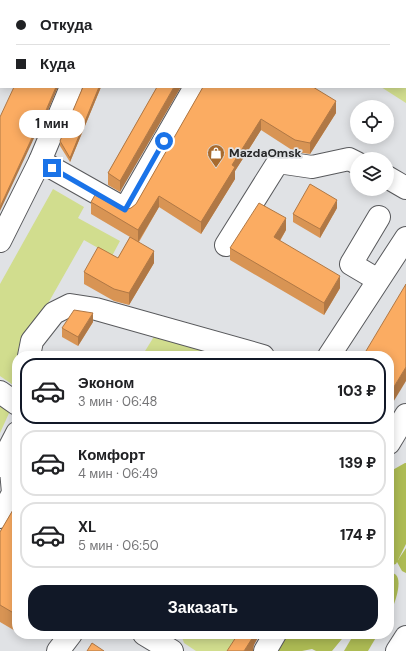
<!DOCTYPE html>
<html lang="ru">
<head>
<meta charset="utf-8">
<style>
  body { margin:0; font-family:"DM Sans",sans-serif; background:#f6f6f6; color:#202124; height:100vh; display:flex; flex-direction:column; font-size:15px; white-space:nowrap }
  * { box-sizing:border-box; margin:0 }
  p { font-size:13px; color:#757577 }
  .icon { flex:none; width:22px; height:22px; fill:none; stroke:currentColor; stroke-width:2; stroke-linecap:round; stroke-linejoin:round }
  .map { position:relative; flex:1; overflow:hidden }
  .drawer { position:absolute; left:12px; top:351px; width:382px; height:288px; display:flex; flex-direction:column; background:#fff; border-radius:16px; box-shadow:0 2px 10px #0003 }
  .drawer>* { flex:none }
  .top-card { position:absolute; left:0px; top:0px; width:406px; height:88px; box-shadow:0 2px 10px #0003; display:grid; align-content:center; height:88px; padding:0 16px; background:#fff }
  .buttons { position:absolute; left:350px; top:100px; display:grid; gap:8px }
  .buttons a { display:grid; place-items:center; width:44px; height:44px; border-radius:50%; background:#fff; box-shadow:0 2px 10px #0003; font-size:20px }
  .end { position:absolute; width:18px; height:18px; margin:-9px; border:5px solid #1a73e8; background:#fff; box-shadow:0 0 0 2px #fff }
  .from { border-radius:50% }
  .bubble { position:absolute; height:28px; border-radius:14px; background:#fff; box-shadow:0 2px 10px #0003; font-size:13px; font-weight:800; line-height:28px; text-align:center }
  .top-card b { display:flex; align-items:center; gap:14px; height:38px; font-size:15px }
  .top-card b+b { border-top:1px solid #e0e0e0 }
  .top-card i { width:10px; height:10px; background:#202124 }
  ul { padding:7px 0 0; list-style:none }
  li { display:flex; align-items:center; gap:12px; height:66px; margin:0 8px 6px; padding:0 8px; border:2px solid #e0e0e0; border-radius:16px }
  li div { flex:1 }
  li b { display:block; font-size:15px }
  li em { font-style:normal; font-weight:800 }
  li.active { border-color:#111827 }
  li>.icon { width:36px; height:36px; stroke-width:1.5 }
  .primary-button { display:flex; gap:8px; margin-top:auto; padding:8px 16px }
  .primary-button a { flex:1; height:46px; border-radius:16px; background:#111827; color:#fff; font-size:16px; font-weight:800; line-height:46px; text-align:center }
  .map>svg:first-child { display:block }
  .green { fill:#d1dd8e }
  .forest { fill:#adbb54 }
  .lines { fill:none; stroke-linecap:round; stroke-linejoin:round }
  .minor-casing { stroke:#58595c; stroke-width:24 }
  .major-casing { stroke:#58595c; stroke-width:24 }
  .minor { stroke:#fff; stroke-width:22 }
  .major { stroke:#fff; stroke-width:22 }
  .wall { fill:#d89454 }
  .shaded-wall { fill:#b07845 }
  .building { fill:#fbac62; stroke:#b07845 }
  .route { stroke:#1a73e8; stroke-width:5 }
  .labels { text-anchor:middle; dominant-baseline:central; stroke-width:3.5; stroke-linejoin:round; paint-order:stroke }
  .poi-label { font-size:12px; font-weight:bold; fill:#272829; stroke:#e0e2e5; text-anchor:start }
</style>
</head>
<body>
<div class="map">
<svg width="406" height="651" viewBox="0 0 406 651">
  <rect width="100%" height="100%" fill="#e0e2e5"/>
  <g class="green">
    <polygon points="405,27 406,27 406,103 381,87 405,87"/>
    <polygon points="53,189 84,207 78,218 120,241 112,256 84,240 21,351 20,356 17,356 17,377 16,387 0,376 0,284"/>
    <polygon points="158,330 212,348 214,356 142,356"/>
    <polygon points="0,395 10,411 0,433"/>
    <polygon points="181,634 240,634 232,651 196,651 184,643"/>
  </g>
  <g class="forest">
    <polygon points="405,463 406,463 406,544 398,560 406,548 406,573 402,571 397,562 396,564 389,566 389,472"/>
    <path d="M391 573C406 573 395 605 389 615V576Z"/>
    <polygon points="278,634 346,634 332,651 316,651 312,649 302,651 274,651"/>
    <polygon points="354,634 378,634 368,651 344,651"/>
  </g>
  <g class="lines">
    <g class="minor-casing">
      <g id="minor">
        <polyline points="61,0 62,1"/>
        <polyline points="42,1 44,0"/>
        <polyline points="108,1 108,0"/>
        <polyline points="0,22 1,21"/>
        <polyline points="40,161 125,209 195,87"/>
        <polyline points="387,177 406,188"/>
        <polyline points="0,241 40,161 71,87"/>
        <polyline points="226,245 278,162 312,167 349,159 357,163"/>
        <polyline points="378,280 351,264 379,217"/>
        <polyline points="29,356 32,341 54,313 70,305 96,309 263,356"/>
        <polyline points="329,356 406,238"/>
        <polyline points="0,392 17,404"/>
        <polyline points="389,443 406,415"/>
        <polyline points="0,466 17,433"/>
        <polyline points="0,517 13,493 11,470 6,455"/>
        <polyline points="144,634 172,651"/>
        <polyline points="58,651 71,634"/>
        <polyline points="265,651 275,634"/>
      </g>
    </g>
    <g class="major-casing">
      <polyline id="major" points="397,651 406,637"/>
    </g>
    <use href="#minor" class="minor"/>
    <use href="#major" class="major"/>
  </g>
  <g class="wall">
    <polygon points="128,0 144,0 144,1 130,1"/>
    <polygon points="101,87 70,162 60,146 60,141"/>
    <polygon points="157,87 120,192 108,185 108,173"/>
    <polygon points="203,87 336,113 310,154 295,152 261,130 235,171 235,179 201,234 159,207 139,242 154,263 129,305 114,301 84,284 84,272 118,258 130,237 91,214 91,202 125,210 131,208 136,204"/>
    <polygon points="337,208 320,238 293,222 293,214"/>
    <polygon points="286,230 280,241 340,288 324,315 230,260 230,248"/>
    <polygon points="93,322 78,346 62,337 62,328"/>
    <polygon points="17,503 17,632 0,622 0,532"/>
    <polygon points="20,634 28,634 26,637"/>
  </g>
  <g class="shaded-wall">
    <polygon points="89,0 96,0 96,1 87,1"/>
    <rect x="251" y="0" width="8" height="1"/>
    <polygon points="56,87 58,87 44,120 44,115"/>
    <polygon points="99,87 101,87 70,162 70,158"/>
    <polygon points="174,87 181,87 120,192 120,181"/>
    <polygon points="336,101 336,113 310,154 310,143"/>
    <polygon points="43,114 43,119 0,211 0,207"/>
    <polygon points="261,119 261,130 235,171 235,179 201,234 201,222 232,165"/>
    <polygon points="159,196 159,207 138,242 138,230"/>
    <polygon points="337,200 337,208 320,238 320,229"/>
    <polygon points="286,218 286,230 274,250 274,237"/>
    <polygon points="154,251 154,263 129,305 129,293"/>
    <polygon points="340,276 340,288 324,315 324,303"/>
    <polygon points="93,313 93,322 78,346 78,337"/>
    <polygon points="406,367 406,381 389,409 389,395"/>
    <polygon points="253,634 260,634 254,645 253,651 244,651"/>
  </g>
  <g class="building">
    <polygon points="74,0 89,0 87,1 74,1"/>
    <polygon points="181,0 251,0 251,1 180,1"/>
    <polygon points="14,87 56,87 44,115 43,114 0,207 0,117"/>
    <polygon points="83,87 99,87 70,158 60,141"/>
    <polygon points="157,87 174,87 120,181 108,173"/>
    <polygon points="203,87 313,87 336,101 310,143 295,140 261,119 232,165 235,167 201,222 159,196 138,230 91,202 95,195 119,208 125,210 131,208 136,204"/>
    <polygon points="310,184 337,200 320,229 293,214"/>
    <polygon points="259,203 286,218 274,237 340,276 324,303 230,248"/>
    <polygon points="130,237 154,251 129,293 114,289 84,272 98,247 118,258"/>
    <polygon points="406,284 406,367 389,395 389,356 363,356"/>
    <polygon points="74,310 93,313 78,337 62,328"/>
    <polygon points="17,503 17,615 0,605 0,532"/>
    <polygon points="238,634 253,634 253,637 244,651 227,651"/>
    <polygon points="92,643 104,651 87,651"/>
  </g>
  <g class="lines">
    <polyline class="route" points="52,168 125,210 164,141"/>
  </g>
  <defs>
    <g id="shop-pin" transform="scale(0.9)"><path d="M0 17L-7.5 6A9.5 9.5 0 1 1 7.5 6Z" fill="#a86b2e" stroke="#e0e2e5"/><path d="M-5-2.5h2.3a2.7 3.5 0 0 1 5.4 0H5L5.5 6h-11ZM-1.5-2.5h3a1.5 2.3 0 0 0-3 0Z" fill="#fff"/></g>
  </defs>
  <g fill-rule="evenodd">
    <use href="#shop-pin" x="216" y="153"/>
  </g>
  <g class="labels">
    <g class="poi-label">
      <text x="229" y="153">MazdaOmsk</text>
    </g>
  </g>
</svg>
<div class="buttons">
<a><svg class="icon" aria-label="locate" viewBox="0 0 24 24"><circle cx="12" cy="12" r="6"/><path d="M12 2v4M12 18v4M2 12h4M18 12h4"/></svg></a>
<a><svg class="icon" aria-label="layers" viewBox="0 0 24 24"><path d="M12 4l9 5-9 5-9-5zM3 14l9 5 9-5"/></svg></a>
</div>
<i class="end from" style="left:164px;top:141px"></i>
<i class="end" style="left:52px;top:168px"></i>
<div class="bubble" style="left:19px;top:110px;width:66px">1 мин</div>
<div class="top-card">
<b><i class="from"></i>Откуда</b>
<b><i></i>Куда</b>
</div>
<section class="drawer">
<ul>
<li class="active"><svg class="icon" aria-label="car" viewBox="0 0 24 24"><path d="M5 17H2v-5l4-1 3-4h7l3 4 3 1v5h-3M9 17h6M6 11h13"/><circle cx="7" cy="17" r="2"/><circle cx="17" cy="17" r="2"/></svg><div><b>Эконом</b><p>3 мин · 06:48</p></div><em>103 ₽</em></li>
<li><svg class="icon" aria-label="car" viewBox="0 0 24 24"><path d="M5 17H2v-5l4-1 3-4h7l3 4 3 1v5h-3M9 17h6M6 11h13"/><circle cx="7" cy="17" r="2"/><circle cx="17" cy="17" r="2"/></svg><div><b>Комфорт</b><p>4 мин · 06:49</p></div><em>139 ₽</em></li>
<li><svg class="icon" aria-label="car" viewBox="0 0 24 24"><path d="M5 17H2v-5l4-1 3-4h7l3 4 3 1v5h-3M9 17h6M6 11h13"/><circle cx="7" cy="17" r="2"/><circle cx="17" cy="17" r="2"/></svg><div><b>XL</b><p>5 мин · 06:50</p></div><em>174 ₽</em></li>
</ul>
<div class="primary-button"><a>Заказать</a></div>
</section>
</div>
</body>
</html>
